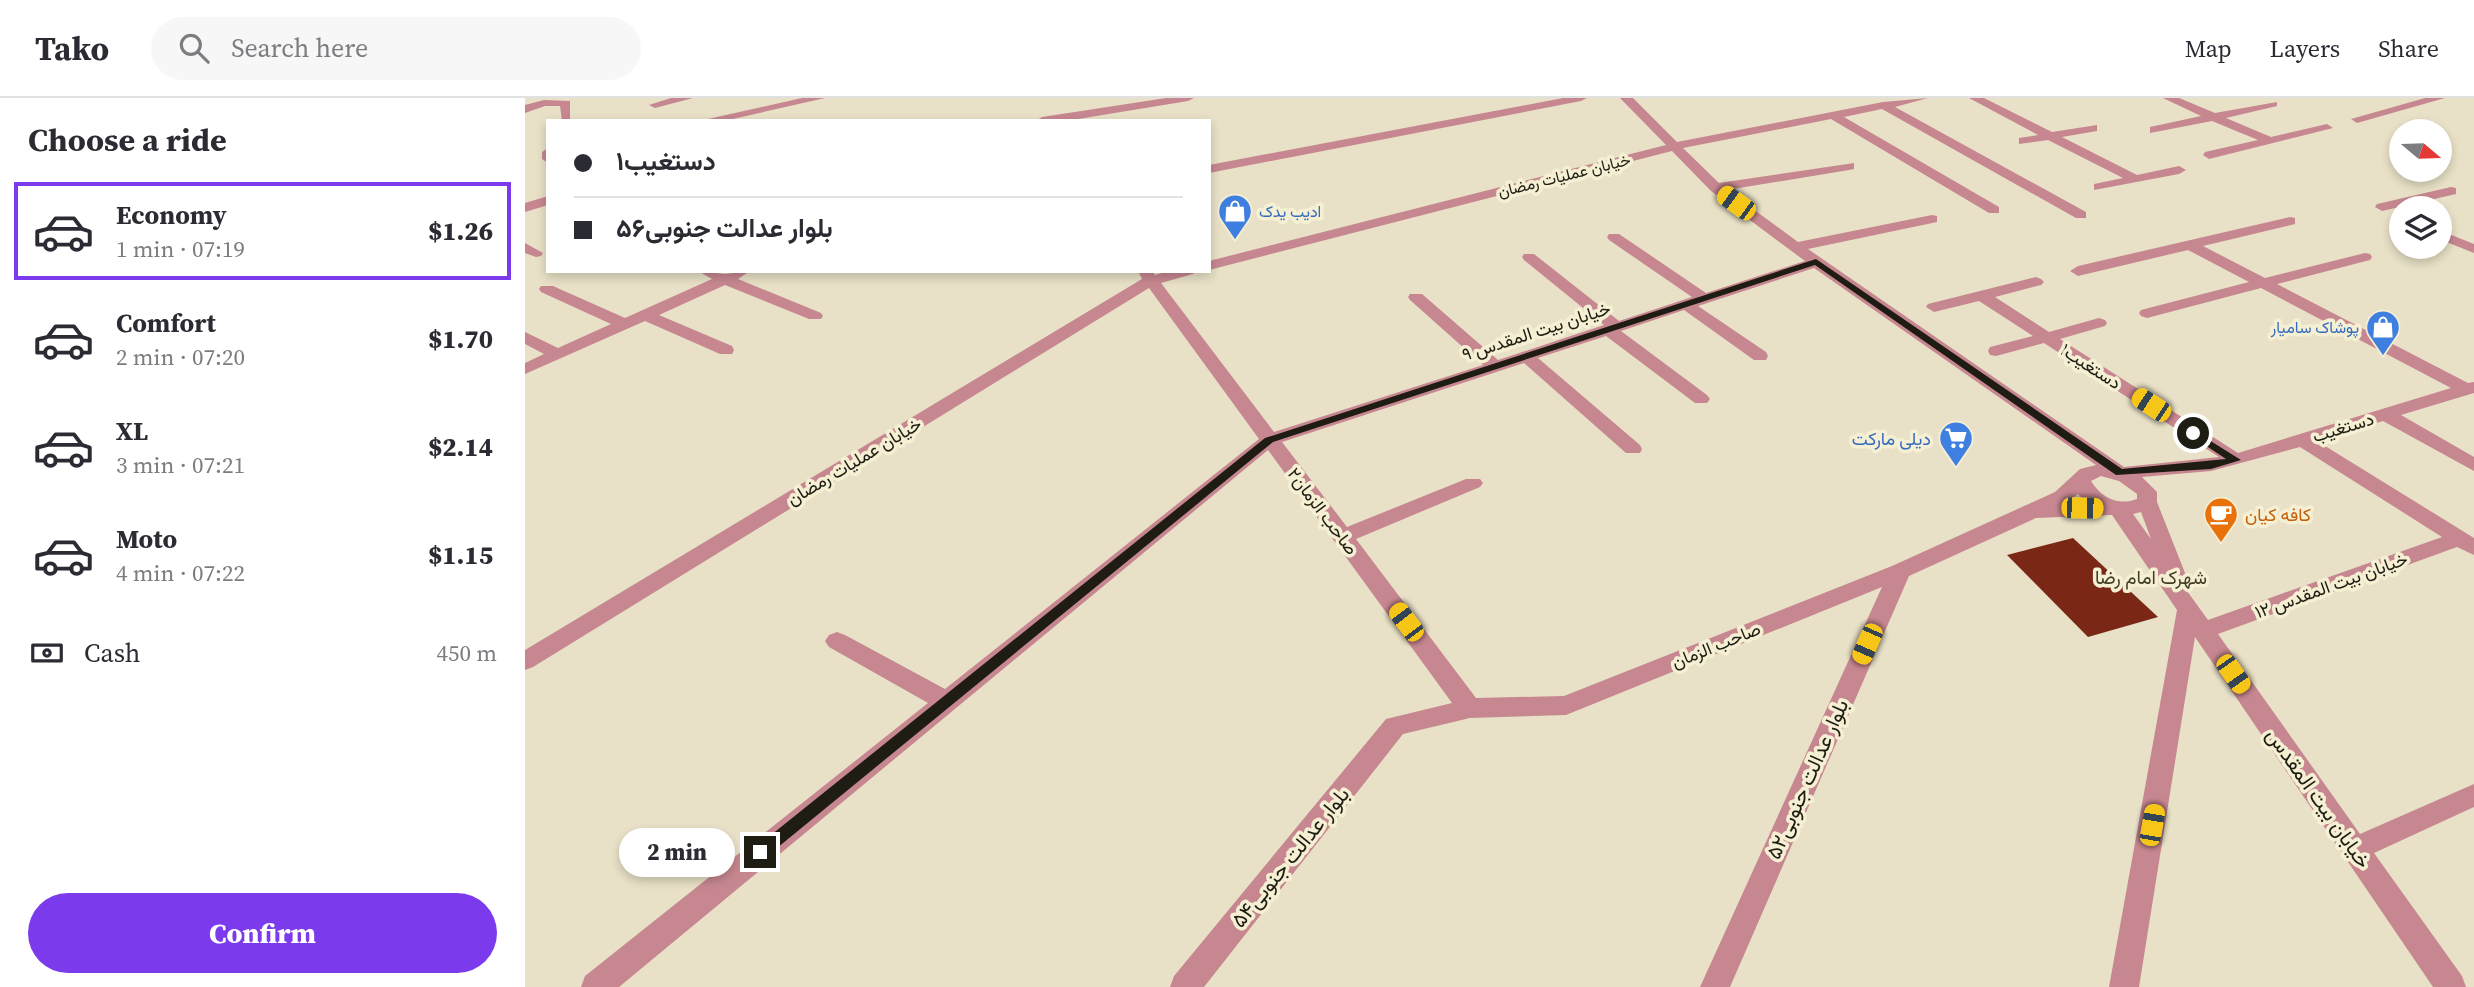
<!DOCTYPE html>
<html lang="en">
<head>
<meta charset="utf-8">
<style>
  body { margin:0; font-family:"Source Serif 4",Vazirmatn,serif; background:#f7f7f7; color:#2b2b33; height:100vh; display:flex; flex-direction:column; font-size:26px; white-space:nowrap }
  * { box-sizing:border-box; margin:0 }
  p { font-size:23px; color:#7c7c81 }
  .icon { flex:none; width:38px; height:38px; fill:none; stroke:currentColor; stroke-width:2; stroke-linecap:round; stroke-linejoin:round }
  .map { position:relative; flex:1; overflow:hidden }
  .details { display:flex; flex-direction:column; background:#fff; width:525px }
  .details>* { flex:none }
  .guide { position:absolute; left:21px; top:21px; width:665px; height:154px; border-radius:0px; box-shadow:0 4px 10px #0003; display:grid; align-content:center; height:154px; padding:0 28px; background:#fff }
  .needle { width:46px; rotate:109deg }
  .controls { position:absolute; left:1864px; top:21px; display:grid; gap:14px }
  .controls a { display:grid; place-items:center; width:63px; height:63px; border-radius:50%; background:#fff; box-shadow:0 4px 10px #0003; font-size:35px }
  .end { position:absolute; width:32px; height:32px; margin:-16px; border:9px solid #1f1d13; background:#fff; box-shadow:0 0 0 4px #fff }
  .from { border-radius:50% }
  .bubble { position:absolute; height:49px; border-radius:24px; background:#fff; box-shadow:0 4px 10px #0003; font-size:23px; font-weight:800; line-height:49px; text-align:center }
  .car { position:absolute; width:21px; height:42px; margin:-21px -10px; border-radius:9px; box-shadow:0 0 5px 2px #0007; background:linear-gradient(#f5c518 24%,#345 0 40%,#f5c518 0 76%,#345 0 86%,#f5c518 0) }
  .guide b { display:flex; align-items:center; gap:24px; height:66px; font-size:26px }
  .guide b+b { border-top:2px solid #e1e1e2 }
  .guide i { width:18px; height:18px; background:#2b2b33 }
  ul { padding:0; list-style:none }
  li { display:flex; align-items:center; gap:21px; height:98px; margin:0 14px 10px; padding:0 14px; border:4px solid transparent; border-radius:0px }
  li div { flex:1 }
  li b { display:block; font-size:26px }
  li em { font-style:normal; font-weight:800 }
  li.on { border-color:#7c3aed }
  li>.icon { width:63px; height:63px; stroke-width:1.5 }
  h2 { padding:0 28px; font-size:32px; line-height:84px }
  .pay { display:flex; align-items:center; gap:18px; height:77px; padding:0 28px; font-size:26px }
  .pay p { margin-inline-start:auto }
  .button { display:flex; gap:14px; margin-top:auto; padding:14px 28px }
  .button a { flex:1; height:80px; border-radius:42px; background:#7c3aed; color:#fff; font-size:28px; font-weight:800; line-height:80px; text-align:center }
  header { display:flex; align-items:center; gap:42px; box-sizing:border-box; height:98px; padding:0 35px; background:#fff; border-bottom:2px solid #e1e1e2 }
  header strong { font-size:33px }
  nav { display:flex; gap:38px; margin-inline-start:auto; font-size:24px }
  .search { width:490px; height:63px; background:#f7f7f7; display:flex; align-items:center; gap:18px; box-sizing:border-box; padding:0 24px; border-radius:38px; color:#7c7c81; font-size:26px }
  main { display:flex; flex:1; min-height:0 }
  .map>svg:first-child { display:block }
  .building { fill:#7a2815 }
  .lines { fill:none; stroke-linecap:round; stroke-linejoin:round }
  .minor { fill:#c78790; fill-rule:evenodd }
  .route { fill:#1f1d13 }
  .labels { text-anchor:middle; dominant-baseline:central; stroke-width:7; stroke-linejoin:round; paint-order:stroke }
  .far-street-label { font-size:16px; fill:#1f1d13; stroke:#f5efd4 }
  .far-shop-label { font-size:16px; fill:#366cbe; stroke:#f5efd4; text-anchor:start }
  .street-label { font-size:18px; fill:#1f1d13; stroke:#f5efd4 }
  .shop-label { font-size:18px; fill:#366cbe; stroke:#f5efd4; text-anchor:end }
  .food-label { font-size:18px; fill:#c56008; stroke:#f5efd4; text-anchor:start }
  .neighbourhood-label { font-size:19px; fill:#423d27; stroke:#f5efd4 }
  .near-street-label { font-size:21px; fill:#1f1d13; stroke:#f5efd4 }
</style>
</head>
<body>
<header>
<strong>Tako</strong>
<div class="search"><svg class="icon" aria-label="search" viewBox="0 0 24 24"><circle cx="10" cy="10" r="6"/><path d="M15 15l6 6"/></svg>Search here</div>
<nav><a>Map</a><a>Layers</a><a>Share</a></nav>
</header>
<main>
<section class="details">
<h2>Choose a ride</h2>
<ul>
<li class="on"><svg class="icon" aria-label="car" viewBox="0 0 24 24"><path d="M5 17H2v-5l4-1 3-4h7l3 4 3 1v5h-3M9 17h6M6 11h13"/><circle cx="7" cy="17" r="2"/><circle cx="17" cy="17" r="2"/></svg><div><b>Economy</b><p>1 min · 07:19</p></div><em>$1.26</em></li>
<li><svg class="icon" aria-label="car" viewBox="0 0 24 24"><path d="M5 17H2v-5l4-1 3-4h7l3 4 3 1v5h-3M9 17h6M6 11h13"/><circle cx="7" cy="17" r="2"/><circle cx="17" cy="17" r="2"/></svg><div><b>Comfort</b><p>2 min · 07:20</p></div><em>$1.70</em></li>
<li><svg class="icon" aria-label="car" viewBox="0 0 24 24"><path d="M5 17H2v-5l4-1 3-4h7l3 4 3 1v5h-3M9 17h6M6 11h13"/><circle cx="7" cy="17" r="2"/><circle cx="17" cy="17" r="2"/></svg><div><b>XL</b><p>3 min · 07:21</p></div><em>$2.14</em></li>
<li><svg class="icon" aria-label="car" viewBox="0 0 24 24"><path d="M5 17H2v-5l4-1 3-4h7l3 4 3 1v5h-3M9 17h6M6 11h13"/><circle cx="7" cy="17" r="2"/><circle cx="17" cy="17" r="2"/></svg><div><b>Moto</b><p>4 min · 07:22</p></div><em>$1.15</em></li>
</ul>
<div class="pay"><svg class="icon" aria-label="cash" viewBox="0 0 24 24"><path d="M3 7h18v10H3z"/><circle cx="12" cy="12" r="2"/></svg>Cash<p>450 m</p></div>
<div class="button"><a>Confirm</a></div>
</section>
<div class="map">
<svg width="1949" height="889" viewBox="0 0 1949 889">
  <rect width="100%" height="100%" fill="#e8e1c7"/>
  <polygon class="building" points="1548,440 1633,519 1563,539 1482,457"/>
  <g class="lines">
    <g class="minor">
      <polygon points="146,0 168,0 130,10 124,7"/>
      <polygon points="277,0 300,0 199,23 174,23"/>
      <polygon points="641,0 669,0 663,3 541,23 511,23 517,19"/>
      <polygon points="1038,0 1062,0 1056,3 684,75 684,67"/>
      <path d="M1095 0H1108L1152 44 1358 4 1403 0 1370 9 1561 114V120H1551L1357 11 1319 19 1474 109V115H1464L1306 21 1158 50 1194 85 1329 65V71L1324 72 1202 92 1273 144 1407 117 1412 118V124L1283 151 1599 369 1694 359 1519 245 1471 258 1465 257 1463 253 1465 249 1508 238 1454 203 1409 214 1401 209 1403 206 1511 179 1516 181 1519 184 1516 187 1470 199 1524 234 1574 220 1580 222 1582 225 1580 228 1535 241 1713 355 1926 290 1736 190 1622 220 1616 218 1614 215 1616 212 1724 184 1663 152 1553 178 1545 173 1553 168 1765 119 1770 120V126L1678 148 1740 180 1840 155 1845 156 1847 159 1845 162 1752 186 1943 285 1949 284V295L1876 317 1949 359V373L1858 323 1792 343 1949 440V457L1932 449 1693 536 1835 736 1949 686V709L1849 755 1937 878 1941 889H1908L1670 539 1614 889H1584L1652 512 1587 417 1511 420 1384 478 1205 889H1175L1357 489 1041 617 945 620 878 636 679 889H645L649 878 861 621 927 605 743 352 94 889H56L60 878 403 605 304 549 300 543 304 537 312 534 320 537 420 591 734 341 624 190 8 569 0 572V552L617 181 613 173H627L630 177 644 173H670L668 176 636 185 749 334 958 267 885 202 883 199 885 196H897L973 262 1079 227 999 162 997 159 999 156H1009L1094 223 1167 199 1084 142 1082 139 1084 136H1094L1181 195 1280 163 1186 93 1147 53 684 172V163L1141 47ZM1289 170 1571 367 1555 371 1530 394 1367 468 1039 598 951 600 831 441 955 389 958 385 955 381H941L822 429 757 344 999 265 1101 355H1115L1117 351 1115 347 1013 260 1081 238 1170 305H1182L1185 301 1182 297 1096 233 1159 212 1229 262H1241L1243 258 1241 254 1173 208ZM1775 349 1917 439 1683 522 1657 486 1662 480 1632 404V394L1617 379 1686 373ZM1576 378 1594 383 1612 396V401C1594 408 1576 400 1566 383ZM1553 396 1560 403 1540 406ZM1616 414 1626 441 1608 416Z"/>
      <polygon points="1444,0 1459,0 1527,34 1572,27 1572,33 1537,39 1612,77 1654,68 1661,72 1654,76 1569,92 1569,86 1598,80 1523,42 1494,46 1494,40 1513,37"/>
      <polygon points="1638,0 1654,0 1690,15 1752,4 1752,8 1701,20 1746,39 1802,26 1808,30 1684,61 1678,57 1680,54 1733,42 1687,23 1625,35 1625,29 1676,18"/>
      <polygon points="1900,0 1920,0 1832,25 1826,21"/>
      <polygon points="19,2 45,3 45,23 37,23 35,8 20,8 0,15 0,7"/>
      <polygon points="23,50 23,65 17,61 17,54"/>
      <polygon points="1926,89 1931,90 1931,96 1857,113 1850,109 1852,106"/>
      <polygon points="23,98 23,107 0,114 0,105"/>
      <polygon points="1914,132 1949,146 1949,155 1914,141"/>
      <polygon points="0,145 18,155 16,158 11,159 0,155"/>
      <polygon points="173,173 200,176 225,173 213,181 296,215 298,218 296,221 284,221 200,187 134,217 207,248 209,252 207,256 195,256 120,223 0,276 0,265 19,256 0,246 0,234 33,250 86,226 16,194 14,191 16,188 28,188 100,220 187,181"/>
    </g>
  </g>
  <polygon class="route" points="1291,161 1597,371 1701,361 1665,337 1665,333 1668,332 1716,362 1686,371 1591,377 1290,167 748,344 241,759 230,759 228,754 230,750 740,340"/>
  <defs>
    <g id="shop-pin" transform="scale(1.75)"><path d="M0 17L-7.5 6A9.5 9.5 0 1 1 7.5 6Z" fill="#3f7fe0" stroke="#f5efd4"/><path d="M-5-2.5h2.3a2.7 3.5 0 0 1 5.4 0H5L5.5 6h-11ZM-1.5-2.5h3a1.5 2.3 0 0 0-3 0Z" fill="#fff"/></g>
    <g id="supermarket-pin" transform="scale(1.75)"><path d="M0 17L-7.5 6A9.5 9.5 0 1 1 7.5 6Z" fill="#3f7fe0" stroke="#f5efd4"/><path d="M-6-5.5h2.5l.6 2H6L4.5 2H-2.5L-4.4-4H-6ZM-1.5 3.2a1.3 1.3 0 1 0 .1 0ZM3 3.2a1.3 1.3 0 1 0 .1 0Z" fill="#fff"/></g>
    <g id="cafe-pin" transform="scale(1.75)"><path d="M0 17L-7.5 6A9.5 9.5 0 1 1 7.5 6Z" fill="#e8710a" stroke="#f5efd4"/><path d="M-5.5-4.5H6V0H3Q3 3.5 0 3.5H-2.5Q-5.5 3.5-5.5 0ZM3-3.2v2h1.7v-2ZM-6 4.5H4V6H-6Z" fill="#fff"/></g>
  </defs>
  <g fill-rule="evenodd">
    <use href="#shop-pin" x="710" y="113"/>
    <use href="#shop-pin" x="1858" y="229"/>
    <use href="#supermarket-pin" x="1431" y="340"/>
    <use href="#cafe-pin" x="1696" y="416"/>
  </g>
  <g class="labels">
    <g class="far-street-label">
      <text transform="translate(1039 77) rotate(-14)">خیابان عملیات رمضان</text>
    </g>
    <g class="far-shop-label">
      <text x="734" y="113">ادیب یدک</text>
      <text x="1834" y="229" text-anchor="end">پوشاک سامیار</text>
    </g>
    <g class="street-label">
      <text transform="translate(1011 233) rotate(-18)">خیابان بیت المقدس ۹</text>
      <text transform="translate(1566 268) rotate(33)">دستغیب۱</text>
      <text transform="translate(1818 329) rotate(-17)">دستغیب</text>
      <text transform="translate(329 363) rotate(-31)">خیابان عملیات رمضان</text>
      <text transform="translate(798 413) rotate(53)">۲صاحب الزمان</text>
      <text transform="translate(1806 487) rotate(-20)">خیابان بیت المقدس ۱۲</text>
      <text transform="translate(1191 547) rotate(-22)">صاحب الزمان</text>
    </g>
    <g class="shop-label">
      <text x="1406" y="340">دیلی مارکت</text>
    </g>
    <g class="food-label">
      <text x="1720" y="416">کافه کیان</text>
    </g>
    <g class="neighbourhood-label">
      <text x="1626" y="479">شهرک امام رضا</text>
    </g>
    <g class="near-street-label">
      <text transform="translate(1282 681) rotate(-66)">بلوار عدالت جنوبی۵۲</text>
      <text transform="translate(1794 700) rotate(55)">خیابان بیت المقدس</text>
      <text transform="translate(765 759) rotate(-51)">بلوار عدالت جنوبی۵۴</text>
    </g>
  </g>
</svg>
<div class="controls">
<a><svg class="needle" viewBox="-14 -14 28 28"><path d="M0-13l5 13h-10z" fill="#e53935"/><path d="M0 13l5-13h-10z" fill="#7c7c81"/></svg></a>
<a><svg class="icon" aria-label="layers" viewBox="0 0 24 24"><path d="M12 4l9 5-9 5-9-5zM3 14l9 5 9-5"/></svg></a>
</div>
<i class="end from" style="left:1668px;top:335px"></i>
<i class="end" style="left:235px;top:754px"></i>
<div class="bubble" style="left:94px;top:730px;width:116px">2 min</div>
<i class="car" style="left:1211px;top:105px;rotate:306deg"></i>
<i class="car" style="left:1626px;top:307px;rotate:303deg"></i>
<i class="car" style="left:1557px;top:410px;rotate:91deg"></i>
<i class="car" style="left:881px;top:524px;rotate:323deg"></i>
<i class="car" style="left:1342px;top:546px;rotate:204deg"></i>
<i class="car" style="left:1708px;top:576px;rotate:145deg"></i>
<i class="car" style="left:1627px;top:727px;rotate:10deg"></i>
<div class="guide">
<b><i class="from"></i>دستغیب۱</b>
<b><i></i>بلوار عدالت جنوبی۵۶</b>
</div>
</div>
</main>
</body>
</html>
